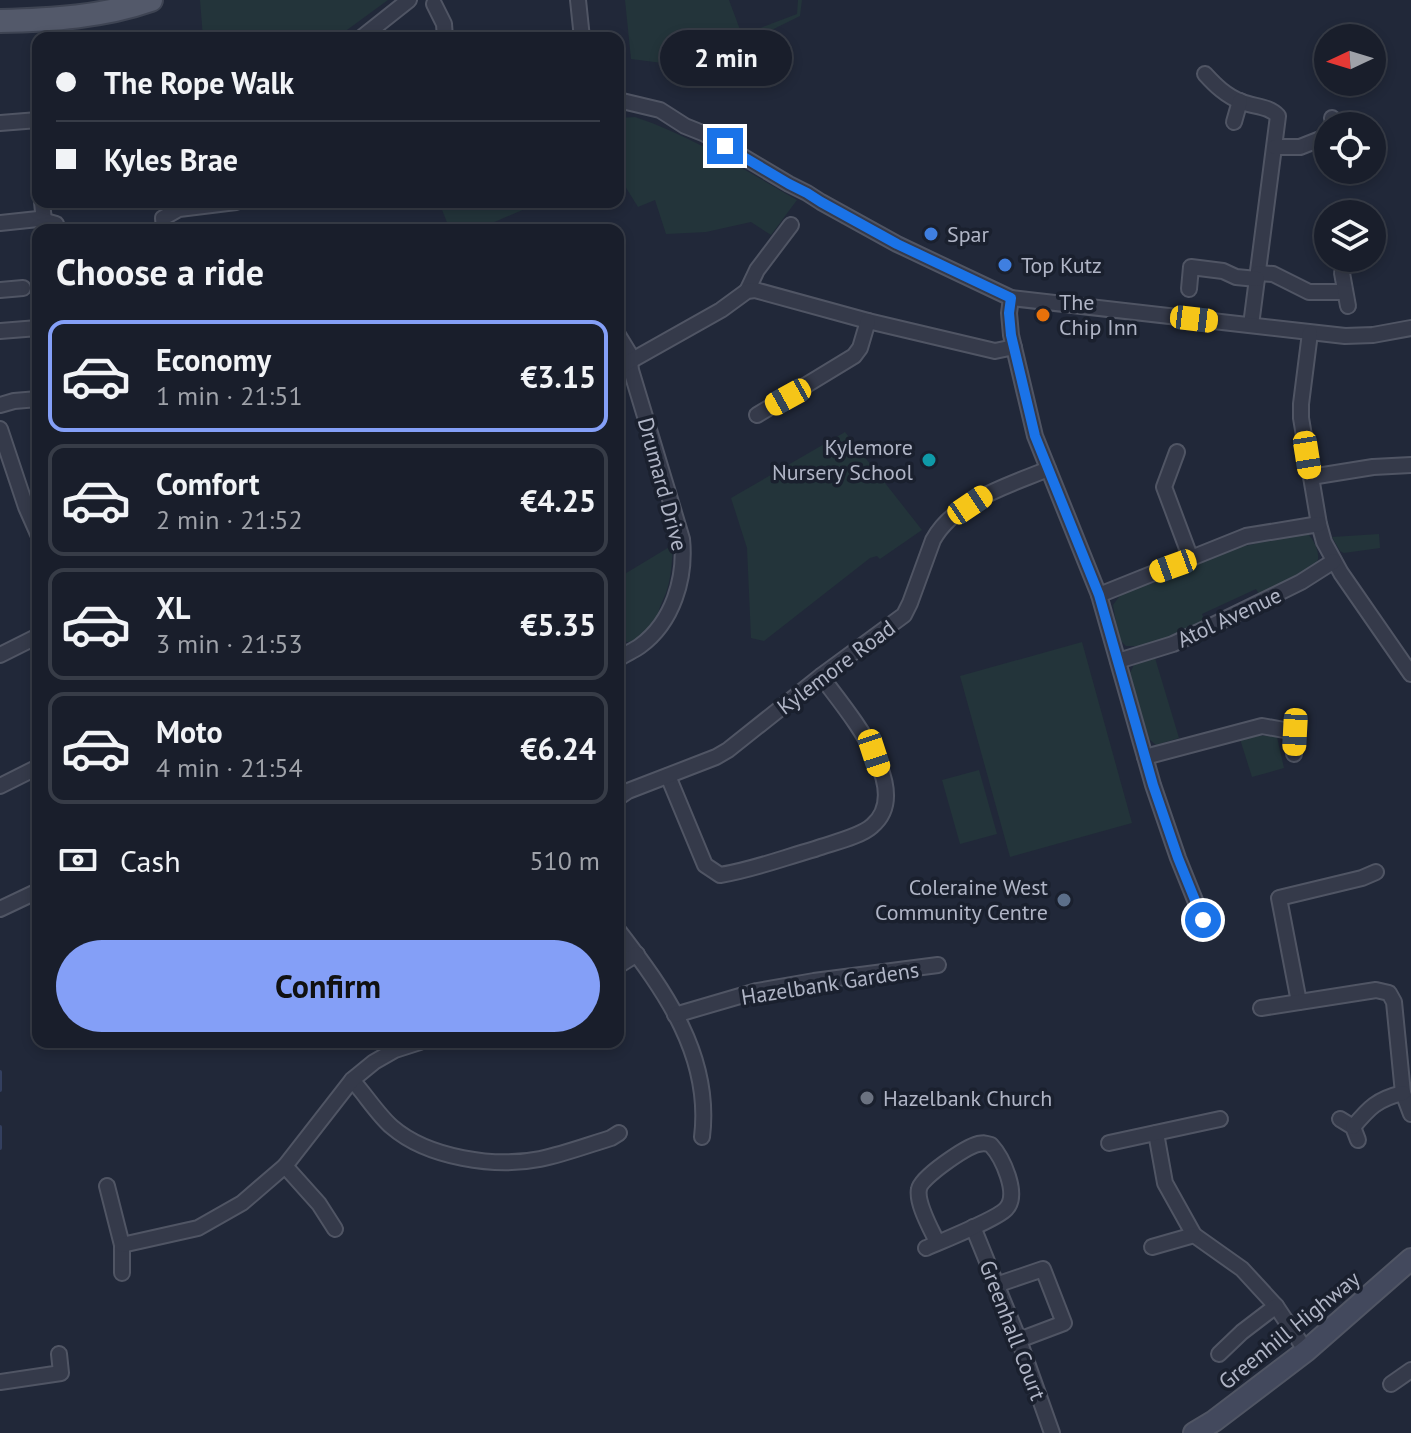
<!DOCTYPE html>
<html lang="en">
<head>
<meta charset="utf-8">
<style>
  body { margin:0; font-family:"PT Sans",sans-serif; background:#262b37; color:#f1f3f6; height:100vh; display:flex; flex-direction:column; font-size:30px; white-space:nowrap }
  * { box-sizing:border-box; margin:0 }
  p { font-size:26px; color:#9fa2a9 }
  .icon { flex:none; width:44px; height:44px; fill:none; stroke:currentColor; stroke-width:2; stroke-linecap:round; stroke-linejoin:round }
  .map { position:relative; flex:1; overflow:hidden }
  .panel { position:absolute; left:32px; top:224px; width:592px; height:824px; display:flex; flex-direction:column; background:#191e2b; border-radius:16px; box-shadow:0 4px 12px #0003,0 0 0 2px #373c47 }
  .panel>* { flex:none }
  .hud { position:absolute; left:32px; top:32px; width:592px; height:176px; border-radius:16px; box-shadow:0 4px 12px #0003,0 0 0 2px #373c47; display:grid; align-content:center; height:176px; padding:0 24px; background:#191e2b }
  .needle { width:52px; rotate:266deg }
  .buttons { position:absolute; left:1314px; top:24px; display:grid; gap:16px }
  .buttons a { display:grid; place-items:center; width:72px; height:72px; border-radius:50%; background:#191e2b; box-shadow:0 4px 12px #0003,0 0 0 2px #373c47; font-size:40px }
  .end { position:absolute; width:36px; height:36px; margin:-18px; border:10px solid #1a73e8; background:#fff; box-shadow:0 0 0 4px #fff }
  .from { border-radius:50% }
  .bubble { position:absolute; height:56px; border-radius:28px; background:#191e2b; box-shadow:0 4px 12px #0003,0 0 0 2px #373c47; font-size:26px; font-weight:800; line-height:56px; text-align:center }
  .car { position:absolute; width:24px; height:48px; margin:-24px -12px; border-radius:10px; box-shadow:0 0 6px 2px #0007; background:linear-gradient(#f5c518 24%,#345 0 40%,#f5c518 0 76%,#345 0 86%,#f5c518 0) }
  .hud b { display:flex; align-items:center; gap:28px; height:76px; font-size:30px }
  .hud b+b { border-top:2px solid #373c47 }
  .hud i { width:20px; height:20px; background:#f1f3f6 }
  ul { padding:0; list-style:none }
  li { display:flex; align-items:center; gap:24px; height:112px; margin:0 16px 12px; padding:0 8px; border:4px solid #373c47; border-radius:16px }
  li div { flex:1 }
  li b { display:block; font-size:30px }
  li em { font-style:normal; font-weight:800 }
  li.selected { border-color:#849ff7 }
  li>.icon { width:72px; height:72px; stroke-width:1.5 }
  h2 { padding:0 24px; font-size:36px; line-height:96px }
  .pay { display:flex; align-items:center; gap:20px; height:88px; padding:0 24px; font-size:30px }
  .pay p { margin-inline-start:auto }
  .cta { display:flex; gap:16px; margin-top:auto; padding:16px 24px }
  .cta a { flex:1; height:92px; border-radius:48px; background:#849ff7; color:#111; font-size:32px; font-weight:800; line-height:92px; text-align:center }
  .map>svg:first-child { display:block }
  .green { fill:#23343a }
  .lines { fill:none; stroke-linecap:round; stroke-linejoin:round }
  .stream { stroke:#333f5f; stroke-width:4 }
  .minor-casing { stroke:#505564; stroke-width:18 }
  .secondary-casing { stroke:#505564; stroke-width:24 }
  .primary-casing { stroke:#3e4453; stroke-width:26 }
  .minor { stroke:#353a4a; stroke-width:14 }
  .secondary { stroke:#43495d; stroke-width:20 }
  .primary { stroke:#53596a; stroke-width:22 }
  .route { stroke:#1a73e8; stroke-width:10 }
  .shop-dot { fill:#3f7fe0; stroke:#1a202e; stroke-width:3 }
  .food-dot { fill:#e8710a; stroke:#1a202e; stroke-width:3 }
  .culture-dot { fill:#0f9aa8; stroke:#1a202e; stroke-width:3 }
  .service-dot { fill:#5c6f8a; stroke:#1a202e; stroke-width:3 }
  .worship-dot { fill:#6b7280; stroke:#1a202e; stroke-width:3 }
  .labels { text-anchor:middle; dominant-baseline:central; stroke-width:7; stroke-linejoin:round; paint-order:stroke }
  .poi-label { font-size:22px; fill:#b0b5c6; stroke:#1a202e; text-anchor:start }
  .street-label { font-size:22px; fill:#b0b5c6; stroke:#1a202e }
</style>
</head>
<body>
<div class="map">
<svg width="1411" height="1433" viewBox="0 0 1411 1433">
  <rect width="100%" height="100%" fill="#212839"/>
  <g class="green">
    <polygon points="200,0 388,0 336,38 203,38"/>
    <polygon points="625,0 729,0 742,35 797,14 798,0 802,0 800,16 680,75 678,65 631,59"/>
    <path d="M635 117C693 136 744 170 797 200L771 235 751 222 706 232 666 234 655 200 638 207 620 178H618V118Z"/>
    <polygon points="439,202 541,202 476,230 450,230"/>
    <polygon points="845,432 922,530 880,559 877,556 870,558 764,641 751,638 747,548 731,498"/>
    <polygon points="1379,534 1380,548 1344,553 1340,551 1332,537"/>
    <path d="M1293 535H1309C1314 541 1319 550 1318 559 1316 572 1273 591 1261 598L1256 589 1202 614 1206 625 1146 646H1126L1119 639 1113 605 1124 590 1232 549Z"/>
    <path d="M671 546H673C672 562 671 579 666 593 662 603 658 608 658 619 646 631 635 649 618 639V578Z"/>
    <polygon points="1082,642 1132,823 1010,857 960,676"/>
    <polygon points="1155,658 1179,738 1156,745 1148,738 1130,673 1134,665"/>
    <polygon points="1255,735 1277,737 1284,768 1252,777 1240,739"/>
    <polygon points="979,770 997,834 960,844 942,780"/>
  </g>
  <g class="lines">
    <g class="stream">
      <polyline points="0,1072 0,1090"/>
      <polyline points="0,1127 0,1148"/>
    </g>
    <g class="minor-casing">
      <g id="minor">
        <polyline points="578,0 582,38"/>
        <polyline points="434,4 444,24 445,38"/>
        <polyline points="361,38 409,0"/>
        <path d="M1205 74C1215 85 1226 96 1242 102 1255 107 1269 106 1278 116L1251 325"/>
        <polyline points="618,100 660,110 685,126 705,134 789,184 807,193 821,202 897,244 1011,298 1345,336 1373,335 1411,328"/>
        <polyline points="1332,118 1335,126"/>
        <polyline points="1234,122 1240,101"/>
        <polyline points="0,123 38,120"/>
        <polyline points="1275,147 1300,147 1328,136"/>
        <polyline points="42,202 45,230"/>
        <polyline points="0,223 38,219 56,224"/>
        <polyline points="164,229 163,218 179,209 236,202"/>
        <polyline points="1258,273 1273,274 1309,292 1345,292"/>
        <polyline points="1342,273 1348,306"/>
        <polyline points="1189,289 1191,267 1223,271 1236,277 1257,279"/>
        <polyline points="0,290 23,288"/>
        <polyline points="747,291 757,270 791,225"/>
        <polyline points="1011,298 1009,313 1011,335 1035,436 1099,595 1153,785 1178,858 1203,920"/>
        <polyline points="0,331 38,328"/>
        <polyline points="1310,333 1301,404 1301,418 1319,524 1324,542 1341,573 1411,674"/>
        <path d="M618 335 629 353 631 370 682 539C686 578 673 622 640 646 633 651 625 654 618 659"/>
        <polyline points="618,368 721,310 747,291 755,290 868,321 995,351 1014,347"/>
        <polyline points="0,405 14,401 38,399"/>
        <polyline points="757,415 854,356 860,348 868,321"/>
        <polyline points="0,429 26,507 38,534"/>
        <polyline points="1177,452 1164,487 1191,559"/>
        <polyline points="1311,477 1373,467 1411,465"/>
        <polyline points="1099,595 1246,536 1319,524"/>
        <polyline points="0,655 38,636"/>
        <polyline points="1118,661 1173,644 1207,628 1301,582 1334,561"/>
        <polyline points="1145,757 1262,726 1295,732 1294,754"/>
        <path d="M668 776 705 865 720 875C752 870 783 858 815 849 831 843 860 837 872 826 916 789 844 708 821 676"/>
        <polyline points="0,786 38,767"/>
        <path d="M618 798 628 791 716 757 728 750 821 676 904 615 910 603 933 540C954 501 1010 485 1048 469"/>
        <polyline points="0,909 38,891"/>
        <path d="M618 930C665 991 712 1056 702 1137"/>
        <polyline points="618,966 637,954"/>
        <polyline points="1299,1002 1279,898 1362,878 1376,872"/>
        <polyline points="1261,1008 1376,990 1389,993 1394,1002 1403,1093 1411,1114"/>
        <polyline points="675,1015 757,991 814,981 938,965"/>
        <path d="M352 1080C365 1094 378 1115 392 1127 428 1158 495 1168 540 1159 564 1154 588 1145 611 1138L619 1133"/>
        <polyline points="1340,1119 1353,1127 1358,1140"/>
        <path d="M1353 1127C1369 1108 1377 1099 1403 1093"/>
        <polyline points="1156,1133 1165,1183 1194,1235 1242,1269 1276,1306 1306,1351"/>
        <polyline points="1109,1143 1220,1119"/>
        <polyline points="285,1166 319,1204 335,1229"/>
        <polyline points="107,1186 122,1245 122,1273"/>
        <polyline points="973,1227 1019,1340 1052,1433"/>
        <polyline points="122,1245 198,1228 242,1203 285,1166 352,1080 374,1062 395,1050 420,1042"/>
        <polyline points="1152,1247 1194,1235"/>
        <path d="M926 1248C942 1241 997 1219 1006 1209 1020 1194 1002 1157 991 1145 985 1143 984 1143 978 1144 966 1147 921 1177 919 1189 916 1203 931 1229 937 1242"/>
        <polyline points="996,1285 1043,1269 1064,1323 1019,1340"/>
        <polyline points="1219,1354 1242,1332 1276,1306"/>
        <polyline points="0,1382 61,1373 59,1354"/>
        <polyline points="1391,1384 1411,1370"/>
      </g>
    </g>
    <g class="secondary-casing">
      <polyline id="secondary" points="1194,1433 1214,1421 1306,1351 1411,1259"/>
    </g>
    <g class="primary-casing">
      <path id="primary" d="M0 21C51 20 103 17 151 0"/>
    </g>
    <use href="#minor" class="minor"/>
    <use href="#secondary" class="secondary"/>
    <use href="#primary" class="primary"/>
  </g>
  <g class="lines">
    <polyline class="route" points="725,146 789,184 807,193 821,202 897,244 1011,298 1009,313 1011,335 1035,436 1099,595 1153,785 1178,858 1203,920"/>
  </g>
  <g class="shop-dot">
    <circle cx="931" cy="234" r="8"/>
    <circle cx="1005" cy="265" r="8"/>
  </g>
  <circle class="food-dot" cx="1043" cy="315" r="8"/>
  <circle class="culture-dot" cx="929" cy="460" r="8"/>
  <circle class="service-dot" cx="1064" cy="900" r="8"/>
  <circle class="worship-dot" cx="867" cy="1098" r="8"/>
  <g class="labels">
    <g class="poi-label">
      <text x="947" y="234">Spar</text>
      <text x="1021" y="265">Top Kutz</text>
      <text x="1059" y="302">The<tspan x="1059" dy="25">Chip Inn</tspan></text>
      <text x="913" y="447" text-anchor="end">Kylemore<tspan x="913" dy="25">Nursery School</tspan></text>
      <text x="1048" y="887" text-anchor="end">Coleraine West<tspan x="1048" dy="25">Community Centre</tspan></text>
      <text x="883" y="1098">Hazelbank Church</text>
    </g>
    <g class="street-label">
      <text transform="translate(663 484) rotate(75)">Drumard Drive</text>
      <text transform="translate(1229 617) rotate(-25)">Atol Avenue</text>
      <text transform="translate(836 667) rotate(-37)">Kylemore Road</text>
      <text transform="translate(830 983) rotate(-9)">Hazelbank Gardens</text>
      <text transform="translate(1013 1330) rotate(69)">Greenhall Court</text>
      <text transform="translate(1289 1330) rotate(-39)">Greenhill Highway</text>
    </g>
  </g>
</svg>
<div class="buttons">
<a><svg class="needle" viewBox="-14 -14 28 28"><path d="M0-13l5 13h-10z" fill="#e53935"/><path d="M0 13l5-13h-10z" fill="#9fa2a9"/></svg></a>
<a><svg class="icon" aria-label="locate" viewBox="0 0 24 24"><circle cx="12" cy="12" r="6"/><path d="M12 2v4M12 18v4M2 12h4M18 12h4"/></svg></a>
<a><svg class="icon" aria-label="layers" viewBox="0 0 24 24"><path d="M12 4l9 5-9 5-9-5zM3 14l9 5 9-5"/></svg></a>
</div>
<i class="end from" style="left:1203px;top:920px"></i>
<i class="end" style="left:725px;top:146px"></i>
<div class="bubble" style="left:660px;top:30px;width:132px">2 min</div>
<i class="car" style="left:1194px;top:319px;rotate:97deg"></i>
<i class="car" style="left:788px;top:397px;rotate:241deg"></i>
<i class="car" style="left:1307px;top:455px;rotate:171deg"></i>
<i class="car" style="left:970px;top:505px;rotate:56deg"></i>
<i class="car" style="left:1173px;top:566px;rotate:250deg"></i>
<i class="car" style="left:1295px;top:732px;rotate:183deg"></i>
<i class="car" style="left:874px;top:753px;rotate:162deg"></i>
<div class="hud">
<b><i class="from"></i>The Rope Walk</b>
<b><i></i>Kyles Brae</b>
</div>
<section class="panel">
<h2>Choose a ride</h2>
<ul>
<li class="selected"><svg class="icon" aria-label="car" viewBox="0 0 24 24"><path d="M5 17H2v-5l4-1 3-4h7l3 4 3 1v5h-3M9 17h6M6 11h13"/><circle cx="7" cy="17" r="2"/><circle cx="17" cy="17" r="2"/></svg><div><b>Economy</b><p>1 min · 21:51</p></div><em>€3.15</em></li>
<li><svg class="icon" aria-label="car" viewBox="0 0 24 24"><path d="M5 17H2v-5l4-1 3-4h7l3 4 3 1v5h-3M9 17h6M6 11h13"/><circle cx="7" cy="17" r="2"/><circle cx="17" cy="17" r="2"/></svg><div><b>Comfort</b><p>2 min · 21:52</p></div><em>€4.25</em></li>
<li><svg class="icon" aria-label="car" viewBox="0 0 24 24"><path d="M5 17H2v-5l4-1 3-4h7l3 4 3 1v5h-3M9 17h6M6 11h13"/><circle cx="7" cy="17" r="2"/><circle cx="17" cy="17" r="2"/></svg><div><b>XL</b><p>3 min · 21:53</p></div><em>€5.35</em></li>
<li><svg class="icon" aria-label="car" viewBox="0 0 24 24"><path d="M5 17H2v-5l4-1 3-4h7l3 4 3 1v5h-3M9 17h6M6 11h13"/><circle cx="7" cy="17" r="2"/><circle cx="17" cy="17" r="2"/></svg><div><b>Moto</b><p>4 min · 21:54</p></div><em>€6.24</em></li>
</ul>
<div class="pay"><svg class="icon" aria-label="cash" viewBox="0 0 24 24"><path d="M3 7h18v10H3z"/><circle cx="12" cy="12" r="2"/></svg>Cash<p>510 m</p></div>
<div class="cta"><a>Confirm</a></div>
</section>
</div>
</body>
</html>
